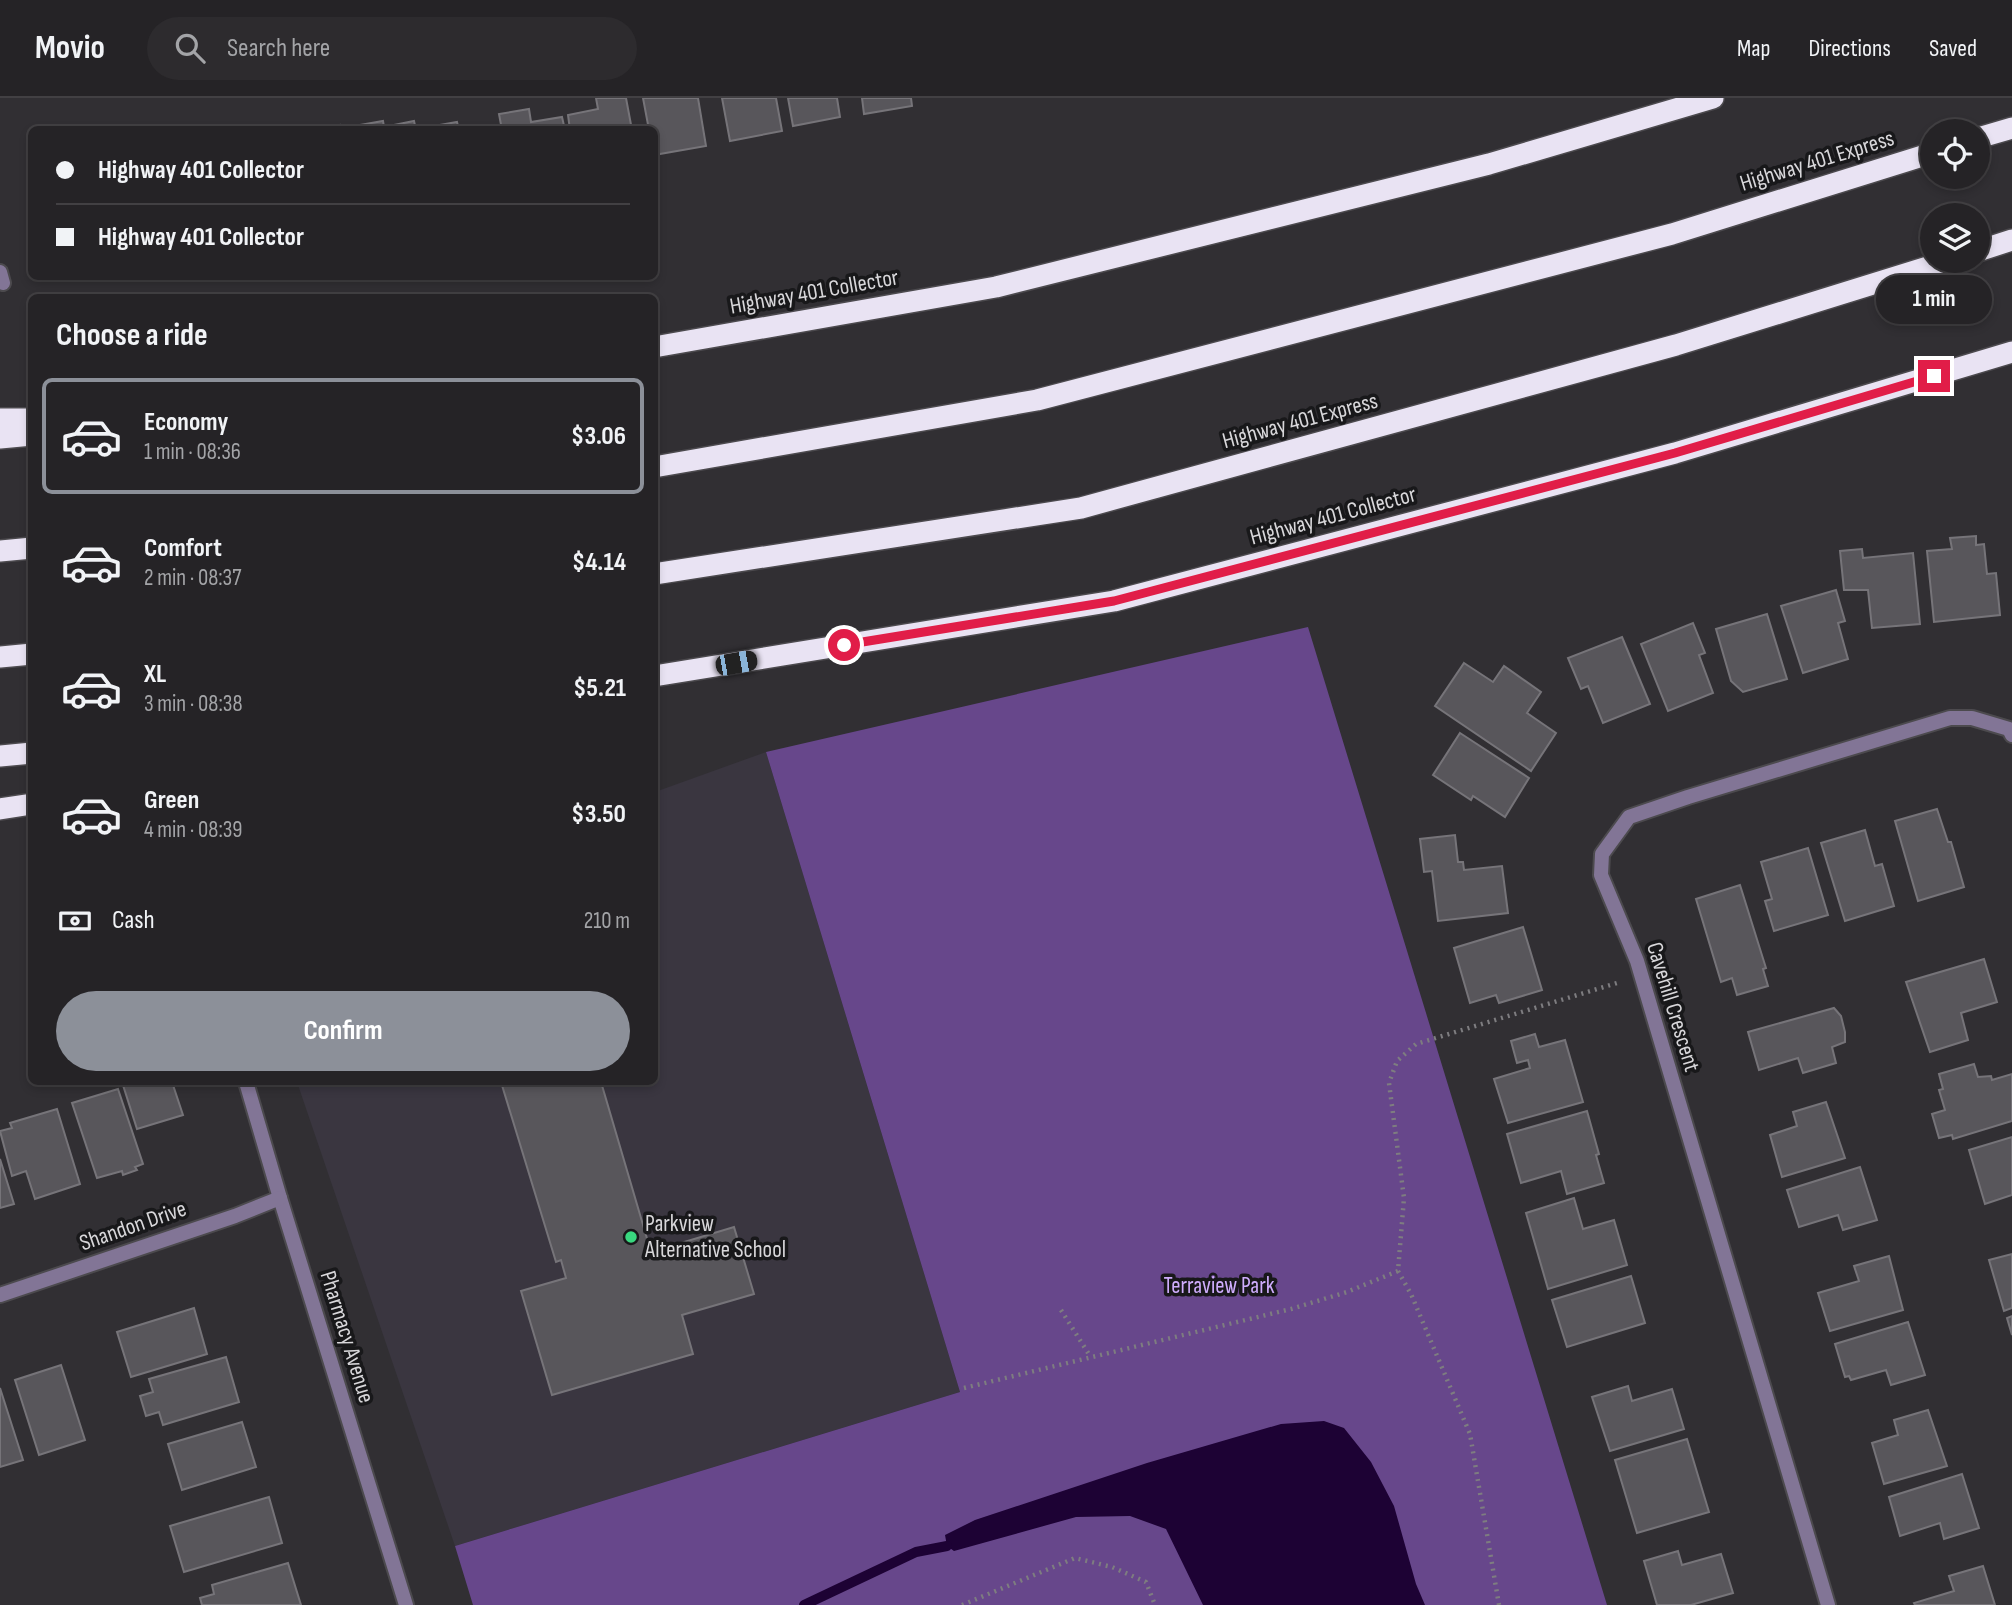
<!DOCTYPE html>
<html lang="en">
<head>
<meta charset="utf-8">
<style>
  body { margin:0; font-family:"Sofia Sans Condensed",sans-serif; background:#2d2b2e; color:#f1f3f6; height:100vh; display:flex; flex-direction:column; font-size:26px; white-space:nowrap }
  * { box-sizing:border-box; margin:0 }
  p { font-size:23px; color:#a3a4a7 }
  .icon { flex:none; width:38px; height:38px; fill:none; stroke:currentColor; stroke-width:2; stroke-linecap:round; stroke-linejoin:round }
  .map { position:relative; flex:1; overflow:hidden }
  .panel { position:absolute; left:28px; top:196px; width:630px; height:791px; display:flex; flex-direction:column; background:#252326; border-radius:10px; box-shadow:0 4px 10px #0003,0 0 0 2px #424043 }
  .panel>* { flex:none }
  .banner { position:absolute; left:28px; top:28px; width:630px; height:154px; border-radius:10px; box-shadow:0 4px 10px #0003,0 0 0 2px #424043; display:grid; align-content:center; height:154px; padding:0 28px; background:#252326 }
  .controls { position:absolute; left:1920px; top:21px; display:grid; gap:14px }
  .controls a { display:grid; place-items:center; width:70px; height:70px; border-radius:50%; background:#252326; box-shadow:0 4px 10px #0003,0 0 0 2px #424043; font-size:35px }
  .end { position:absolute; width:32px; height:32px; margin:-16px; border:9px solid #e11d48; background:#fff; box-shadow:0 0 0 4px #fff }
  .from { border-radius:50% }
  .bubble { position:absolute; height:49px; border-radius:24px; background:#252326; box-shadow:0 4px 10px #0003,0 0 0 2px #424043; font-size:23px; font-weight:700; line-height:49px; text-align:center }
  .car { position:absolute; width:21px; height:42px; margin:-21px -10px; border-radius:9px; box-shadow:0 0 5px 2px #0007; background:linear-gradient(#222 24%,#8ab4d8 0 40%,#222 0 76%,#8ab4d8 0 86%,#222 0) }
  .banner b { display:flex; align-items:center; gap:24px; height:66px; font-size:26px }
  .banner b+b { border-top:2px solid #424043 }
  .banner i { width:18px; height:18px; background:#f1f3f6 }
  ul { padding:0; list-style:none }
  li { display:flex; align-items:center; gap:21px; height:116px; margin:0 14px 10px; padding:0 14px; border:4px solid transparent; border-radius:10px }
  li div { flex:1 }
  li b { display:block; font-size:26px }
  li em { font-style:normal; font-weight:700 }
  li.on { border-color:#8c9099 }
  li>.icon { width:63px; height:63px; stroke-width:1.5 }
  h2 { padding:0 28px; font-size:32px; line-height:84px }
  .pay { display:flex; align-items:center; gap:18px; height:77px; padding:0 28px; font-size:26px }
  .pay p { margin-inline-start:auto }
  .primary-button { display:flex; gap:14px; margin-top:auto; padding:14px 28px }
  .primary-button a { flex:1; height:80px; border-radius:42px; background:#8c9099; color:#fff; font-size:28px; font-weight:700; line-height:80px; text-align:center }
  header { display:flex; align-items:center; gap:42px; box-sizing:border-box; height:98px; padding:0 35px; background:#252326; border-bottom:2px solid #424043 }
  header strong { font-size:33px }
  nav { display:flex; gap:38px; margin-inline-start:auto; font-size:24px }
  .search { width:490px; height:63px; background:#2d2b2e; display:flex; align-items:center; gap:18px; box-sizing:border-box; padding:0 24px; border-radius:38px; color:#a3a4a7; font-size:26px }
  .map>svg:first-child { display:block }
  .built { fill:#3a3640 }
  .green { fill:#67478b }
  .water { fill:#1d0234 }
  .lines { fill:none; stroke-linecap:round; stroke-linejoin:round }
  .stream { stroke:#1d0234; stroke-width:10 }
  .building { fill:#58565b; stroke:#767479; stroke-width:2 }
  .minor-casing { stroke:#4c4a4e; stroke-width:18 }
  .motorway-casing { stroke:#4c4a4e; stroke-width:24 }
  .path { stroke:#7e7d80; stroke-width:4.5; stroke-dasharray:2 5; stroke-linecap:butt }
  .minor { stroke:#827596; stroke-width:14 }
  .motorway { stroke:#e9e3f3; stroke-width:21 }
  .route { stroke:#e11d48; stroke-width:9 }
  .poi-dot { fill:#39d87f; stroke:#18181a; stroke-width:2.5 }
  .labels { text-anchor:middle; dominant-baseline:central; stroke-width:7; stroke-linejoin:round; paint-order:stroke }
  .street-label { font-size:23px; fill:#d8d7da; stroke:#18181a }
  .poi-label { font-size:23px; fill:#d8d7da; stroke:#18181a; text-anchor:start }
  .park-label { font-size:23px; fill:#cfadfd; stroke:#18181a }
</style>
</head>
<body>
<header>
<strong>Movio</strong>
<div class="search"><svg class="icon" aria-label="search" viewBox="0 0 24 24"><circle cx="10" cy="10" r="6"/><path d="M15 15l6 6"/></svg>Search here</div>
<nav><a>Map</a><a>Directions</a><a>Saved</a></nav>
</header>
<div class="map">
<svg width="2012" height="1507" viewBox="0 0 2012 1507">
  <rect width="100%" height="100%" fill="#312f33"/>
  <polygon class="built" points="766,654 960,1294 455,1448 297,984 654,984 655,694"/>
  <polygon class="green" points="1308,529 1607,1507 473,1507 455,1448 960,1294 766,654"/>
  <polygon class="water" points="1324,1323 1344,1330 1371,1364 1394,1408 1416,1486 1425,1507 1203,1507 1166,1431 1130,1418 1076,1419 954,1453 947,1448 945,1437 975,1422 1147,1365 1281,1326"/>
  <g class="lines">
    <polyline class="stream" points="804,1507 916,1454 947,1448"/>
  </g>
  <g class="building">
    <polygon points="596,0 626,0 632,32 570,32 568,17 598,11"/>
    <polygon points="643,0 698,0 706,48 654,57 654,32 649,32"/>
    <polygon points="722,0 776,0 782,33 730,43"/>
    <polygon points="788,0 837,0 840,19 793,28"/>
    <polygon points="862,0 911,0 912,8 864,16"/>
    <polygon points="529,11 531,24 562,19 565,32 502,32 499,16"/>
    <polygon points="383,23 384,29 414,23 416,32 355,32 354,28"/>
    <polygon points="457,24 459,32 428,32 428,29"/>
    <polygon points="340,27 341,32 315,32"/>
    <polygon points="1976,438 1976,447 1984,446 1987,476 1996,475 2000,517 1934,524 1927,453 1952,451 1950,440"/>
    <polygon points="1862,451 1863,460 1913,455 1920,526 1872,530 1868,492 1844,492 1840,453"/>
    <polygon points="1836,492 1845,523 1838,525 1848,561 1803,575 1781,508"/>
    <polygon points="1767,516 1787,581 1743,594 1731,583 1716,531"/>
    <polygon points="1693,525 1705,555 1699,557 1713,595 1668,613 1641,546"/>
    <polygon points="1622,539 1650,606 1603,625 1588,588 1581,591 1568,560"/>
    <polygon points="1464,565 1493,584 1504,568 1541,594 1527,615 1556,635 1531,673 1435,608"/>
    <polygon points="1460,635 1529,680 1505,719 1473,698 1471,702 1433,677"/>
    <polygon points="1937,711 1948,744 1951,744 1964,789 1918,803 1895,723"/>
    <polygon points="1865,732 1875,768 1882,766 1894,808 1845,823 1821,745"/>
    <polygon points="1455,737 1458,764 1463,764 1464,772 1502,768 1508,815 1438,823 1432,773 1424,774 1420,741"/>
    <polygon points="1808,750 1828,817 1774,833 1765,803 1772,801 1761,764"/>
    <polygon points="1740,787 1766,870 1763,871 1768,888 1737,897 1732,880 1721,884 1696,801"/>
    <polygon points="1523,829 1542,892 1499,905 1496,897 1470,905 1454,850"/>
    <polygon points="1984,861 1997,904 1961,915 1968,942 1930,954 1906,884"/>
    <polygon points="1834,910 1841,918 1845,934 1845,944 1832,949 1836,965 1803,975 1798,960 1759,972 1748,934"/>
    <polygon points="1535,936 1539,949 1565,942 1583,1004 1508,1025 1494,981 1530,970 1528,962 1517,965 1511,943"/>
    <polygon points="1974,966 1978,979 1991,978 1992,982 2012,976 2012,1023 1953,1041 1952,1037 1939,1040 1932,1016 1945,1012 1939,992 1943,991 1939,976"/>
    <polygon points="122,984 172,984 183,1017 137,1031"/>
    <polygon points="501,984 601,984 651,1154 734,1129 754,1196 682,1217 693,1256 552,1297 521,1193 566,1180 561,1162 556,1164"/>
    <polygon points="118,991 143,1066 135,1069 137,1072 123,1077 122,1073 97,1080 72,1005"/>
    <polygon points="1826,1004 1845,1060 1782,1079 1770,1037 1797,1028 1793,1014"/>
    <polygon points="57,1011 80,1086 35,1101 26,1073 12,1078 0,1033 12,1030 10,1025"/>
    <polygon points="1587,1013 1599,1056 1596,1057 1604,1085 1567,1096 1561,1073 1521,1085 1507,1036"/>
    <polygon points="2012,1039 2012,1097 1985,1106 1969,1052"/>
    <polygon points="0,1061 14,1106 0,1110"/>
    <polygon points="1860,1069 1877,1122 1843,1132 1838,1117 1799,1129 1787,1092"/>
    <polygon points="1574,1100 1583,1131 1614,1122 1627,1167 1548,1191 1526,1115"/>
    <polygon points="2012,1156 2012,1210 2004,1213 1989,1162"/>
    <polygon points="1889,1158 1903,1212 1830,1233 1818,1195 1859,1183 1854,1168"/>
    <polygon points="1631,1178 1645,1225 1567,1249 1552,1202"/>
    <polygon points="194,1210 207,1256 131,1279 117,1234"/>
    <polygon points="2012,1218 2012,1237 2007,1220"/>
    <polygon points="1908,1224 1925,1277 1891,1287 1886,1272 1851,1282 1849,1278 1845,1279 1835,1246"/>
    <polygon points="226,1259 239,1304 163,1327 159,1314 146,1318 140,1298 153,1294 149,1281"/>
    <polygon points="61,1267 85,1342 39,1357 15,1282"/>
    <polygon points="1628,1288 1632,1303 1672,1291 1684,1331 1610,1353 1592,1299"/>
    <polygon points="0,1290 23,1362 0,1369"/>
    <polygon points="1928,1312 1947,1368 1884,1386 1872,1345 1898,1337 1894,1322"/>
    <polygon points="242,1324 256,1369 182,1392 168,1346"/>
    <polygon points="1687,1341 1709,1414 1637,1435 1615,1362"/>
    <polygon points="1962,1376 1979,1430 1944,1441 1940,1425 1900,1438 1889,1399"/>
    <polygon points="269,1399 282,1445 184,1474 170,1428"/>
    <polygon points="1678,1453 1682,1467 1721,1456 1733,1495 1691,1507 1657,1507 1644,1463"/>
    <polygon points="288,1465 301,1507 202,1507 200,1500 214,1496 212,1487"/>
    <polygon points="1983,1468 1995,1507 1915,1507 1914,1505 1954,1493 1949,1478"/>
  </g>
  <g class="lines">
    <g class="minor-casing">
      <g id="minor">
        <polyline points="0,174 3,185"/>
        <polyline points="246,984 280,1100 406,1507"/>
        <polyline points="0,1197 235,1118 280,1100"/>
        <polyline points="1828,1507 1637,863 1601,777 1602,756 1629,719 1688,699 1950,620 1972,620 2009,631 2012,637"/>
      </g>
    </g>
    <g class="motorway-casing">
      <g id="motorway">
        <polyline points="1978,40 2012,30"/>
        <polyline points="1978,153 2012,142"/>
        <polyline points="654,249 996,189 1489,66 1713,0"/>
        <polyline points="0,321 32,321"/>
        <polyline points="0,340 32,337"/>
        <polyline points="654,369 1037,302 1672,136 1932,55"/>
        <polyline points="0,453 32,450"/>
        <polyline points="654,476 1081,410 1676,247 1947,163"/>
        <polyline points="0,559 32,556"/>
        <polyline points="654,578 1114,503 1675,355 2012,254"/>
        <polyline points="0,658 32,655"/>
        <polyline points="0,711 32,706"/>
      </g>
    </g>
    <g class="path">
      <polyline points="1398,1173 1411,1196 1470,1336 1499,1507"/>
      <polyline points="1061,1212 1090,1258"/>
      <polyline points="964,1290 1291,1211 1347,1194 1398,1173 1404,1100 1389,985 1397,963 1416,946 1617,885"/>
      <polyline points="962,1507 1075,1460 1112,1469 1146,1484 1155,1507"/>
    </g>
    <use href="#minor" class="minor"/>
    <use href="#motorway" class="motorway"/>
  </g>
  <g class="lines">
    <polyline class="route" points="844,547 1114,503 1675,355 1934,278"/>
  </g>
  <circle class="poi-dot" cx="631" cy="1139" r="7"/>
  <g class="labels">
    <g class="street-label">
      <text transform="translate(1817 63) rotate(-17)">Highway 401 Express</text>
      <text transform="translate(814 194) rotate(-10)">Highway 401 Collector</text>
      <text transform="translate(1300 323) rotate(-15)">Highway 401 Express</text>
      <text transform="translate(1333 418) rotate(-15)">Highway 401 Collector</text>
      <text transform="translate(1673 909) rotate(73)">Cavehill Crescent</text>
      <text transform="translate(133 1128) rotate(-19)">Shandon Drive</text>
      <text transform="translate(347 1239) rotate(73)">Pharmacy Avenue</text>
    </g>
    <g class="poi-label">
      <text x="645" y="1126">Parkview<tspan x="645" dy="26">Alternative School</tspan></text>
    </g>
    <g class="park-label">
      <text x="1219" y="1188">Terraview Park</text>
    </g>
  </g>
</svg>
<div class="controls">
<a><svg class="icon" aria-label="locate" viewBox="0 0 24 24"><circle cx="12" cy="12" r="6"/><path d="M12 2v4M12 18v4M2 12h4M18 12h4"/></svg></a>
<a><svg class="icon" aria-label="layers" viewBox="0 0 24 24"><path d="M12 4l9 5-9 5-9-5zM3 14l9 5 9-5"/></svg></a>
</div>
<i class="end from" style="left:844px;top:547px"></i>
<i class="end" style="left:1934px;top:278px"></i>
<div class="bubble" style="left:1876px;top:177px;width:116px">1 min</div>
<i class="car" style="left:736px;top:565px;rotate:80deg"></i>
<div class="banner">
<b><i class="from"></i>Highway 401 Collector</b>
<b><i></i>Highway 401 Collector</b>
</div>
<section class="panel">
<h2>Choose a ride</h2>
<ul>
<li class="on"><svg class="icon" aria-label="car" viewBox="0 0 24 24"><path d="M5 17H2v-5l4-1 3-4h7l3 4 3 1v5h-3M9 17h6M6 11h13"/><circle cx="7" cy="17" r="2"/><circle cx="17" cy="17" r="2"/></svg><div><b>Economy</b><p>1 min · 08:36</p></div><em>$3.06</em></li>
<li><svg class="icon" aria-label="car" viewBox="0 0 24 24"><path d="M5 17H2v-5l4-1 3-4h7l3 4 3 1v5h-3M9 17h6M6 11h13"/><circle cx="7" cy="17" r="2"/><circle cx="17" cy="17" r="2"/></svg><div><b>Comfort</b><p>2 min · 08:37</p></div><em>$4.14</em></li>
<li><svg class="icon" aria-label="car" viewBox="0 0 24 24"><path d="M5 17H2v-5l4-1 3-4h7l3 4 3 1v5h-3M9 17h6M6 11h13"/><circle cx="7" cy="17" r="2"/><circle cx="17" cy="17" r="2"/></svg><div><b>XL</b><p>3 min · 08:38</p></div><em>$5.21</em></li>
<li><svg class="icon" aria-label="car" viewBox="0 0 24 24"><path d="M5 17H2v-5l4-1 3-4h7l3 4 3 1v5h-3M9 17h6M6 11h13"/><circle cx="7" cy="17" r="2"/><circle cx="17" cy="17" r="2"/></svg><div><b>Green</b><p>4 min · 08:39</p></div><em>$3.50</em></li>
</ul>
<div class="pay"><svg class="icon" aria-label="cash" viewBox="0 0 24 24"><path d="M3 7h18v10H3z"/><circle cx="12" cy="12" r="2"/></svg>Cash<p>210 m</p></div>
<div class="primary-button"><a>Confirm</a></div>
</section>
</div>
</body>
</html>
